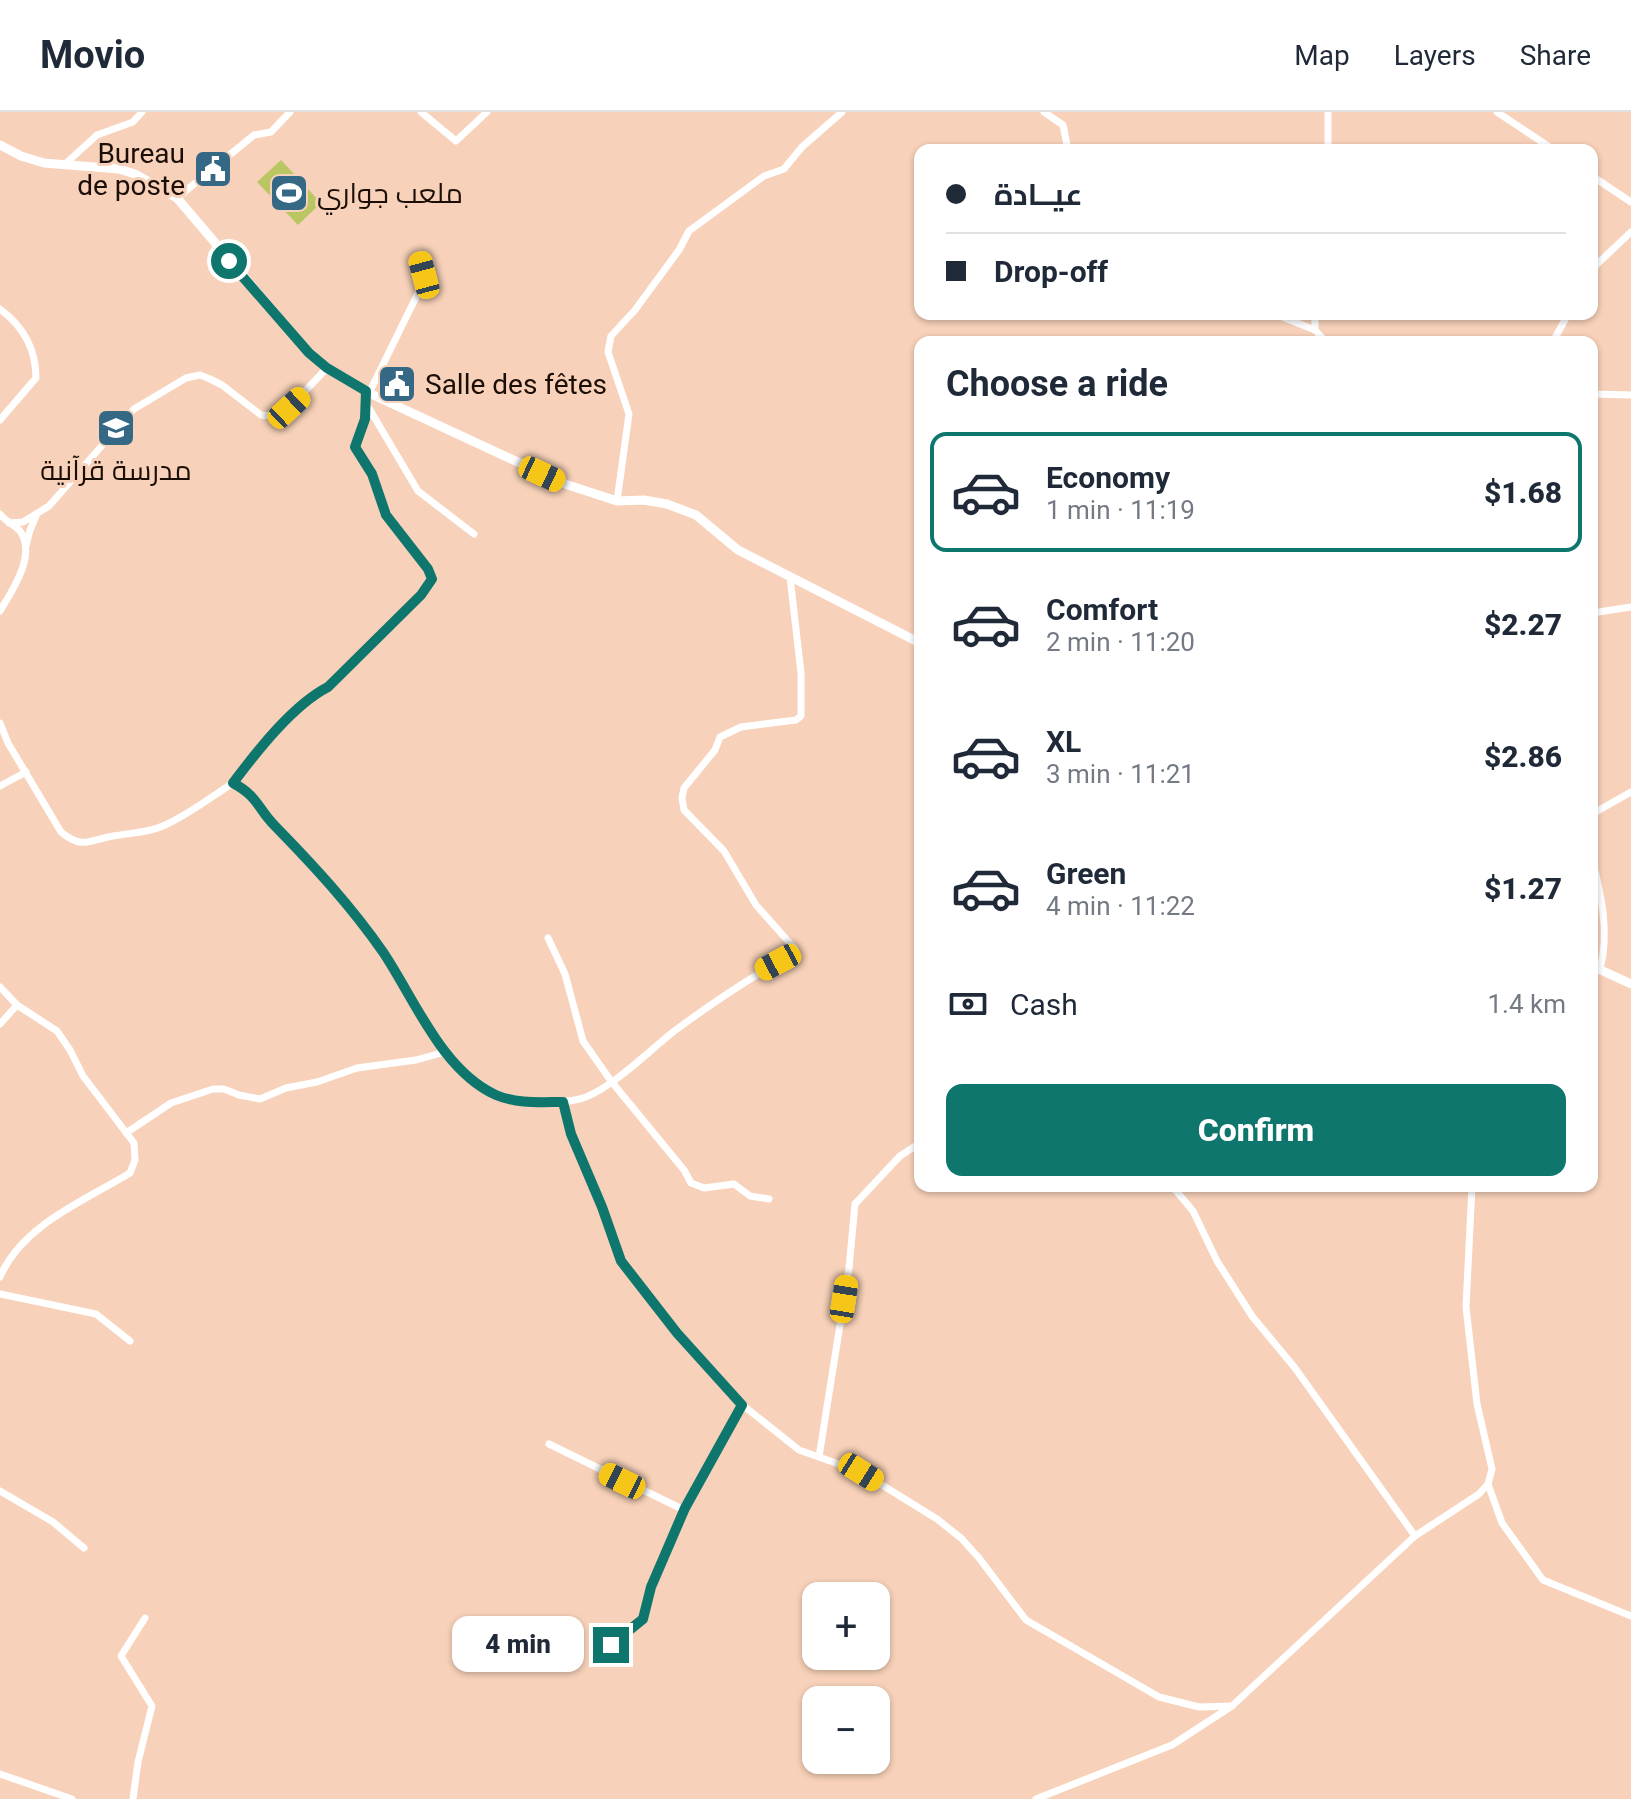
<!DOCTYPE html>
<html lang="en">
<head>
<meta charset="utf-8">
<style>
  body { margin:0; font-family:Roboto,Cairo,sans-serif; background:#f6f6f7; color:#1f2937; height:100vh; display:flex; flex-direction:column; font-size:30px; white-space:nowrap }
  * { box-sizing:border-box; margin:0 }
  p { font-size:26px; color:#747a83 }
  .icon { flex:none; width:44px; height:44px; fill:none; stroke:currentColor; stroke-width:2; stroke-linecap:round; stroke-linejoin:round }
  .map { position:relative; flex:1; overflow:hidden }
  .details { position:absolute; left:914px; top:224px; width:684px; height:856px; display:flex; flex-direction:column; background:#fff; border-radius:16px; box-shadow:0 2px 6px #0004 }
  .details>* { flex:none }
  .top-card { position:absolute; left:914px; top:32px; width:684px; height:176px; border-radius:16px; box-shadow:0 2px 6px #0004; display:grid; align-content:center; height:176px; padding:0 32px; background:#fff }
  .controls { position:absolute; left:802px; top:1470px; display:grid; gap:16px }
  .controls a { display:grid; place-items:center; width:88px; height:88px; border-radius:16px; background:#fff; box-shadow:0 2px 6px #0004; font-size:40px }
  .end { position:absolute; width:36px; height:36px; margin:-18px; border:10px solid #0f766e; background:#fff; box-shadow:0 0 0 4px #fff }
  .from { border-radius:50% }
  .bubble { position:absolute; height:56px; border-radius:16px; background:#fff; box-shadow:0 2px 6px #0004; font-size:26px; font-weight:800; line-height:56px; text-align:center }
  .car { position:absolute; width:24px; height:48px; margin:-24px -12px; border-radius:10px; box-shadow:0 0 6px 2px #0007; background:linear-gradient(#f5c518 24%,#345 0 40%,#f5c518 0 76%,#345 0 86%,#f5c518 0) }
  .top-card b { display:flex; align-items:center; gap:28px; height:76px; font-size:30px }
  .top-card b+b { border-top:2px solid #e0e1e3 }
  .top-card i { width:20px; height:20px; background:#1f2937 }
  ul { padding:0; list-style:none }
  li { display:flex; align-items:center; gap:24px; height:120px; margin:0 16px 12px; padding:0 16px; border:4px solid transparent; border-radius:16px }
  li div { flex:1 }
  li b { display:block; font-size:30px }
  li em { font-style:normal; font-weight:800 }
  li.selected { border-color:#0f766e }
  li>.icon { width:72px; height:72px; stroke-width:1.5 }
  h2 { padding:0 32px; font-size:36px; line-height:96px }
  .pay { display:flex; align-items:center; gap:20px; height:88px; padding:0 32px; font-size:30px }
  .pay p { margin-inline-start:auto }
  .action { display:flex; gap:16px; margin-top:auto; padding:16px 32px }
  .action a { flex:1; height:92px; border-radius:16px; background:#0f766e; color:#fff; font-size:32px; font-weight:800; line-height:92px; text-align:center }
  header { display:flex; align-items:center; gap:48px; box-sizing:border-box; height:112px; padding:0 40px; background:#fff; border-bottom:2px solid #e0e1e3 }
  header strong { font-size:38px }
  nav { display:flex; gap:44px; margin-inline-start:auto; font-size:28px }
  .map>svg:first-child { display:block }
  .green { fill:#bac662 }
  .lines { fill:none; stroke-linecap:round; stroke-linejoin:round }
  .minor { stroke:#fff; stroke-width:7 }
  .tertiary { stroke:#fff; stroke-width:9 }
  .route { stroke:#0f766e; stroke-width:10 }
  .labels { text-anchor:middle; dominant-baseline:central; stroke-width:6; stroke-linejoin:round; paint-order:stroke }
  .poi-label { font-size:28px; fill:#1b0e06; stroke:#f7d1b9; text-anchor:start }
</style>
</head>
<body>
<header>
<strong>Movio</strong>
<nav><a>Map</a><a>Layers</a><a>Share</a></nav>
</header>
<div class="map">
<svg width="1631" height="1687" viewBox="0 0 1631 1687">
  <rect width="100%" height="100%" fill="#f7d1b9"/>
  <polygon class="green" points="281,48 321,91 298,113 257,70"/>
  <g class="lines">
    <g class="minor">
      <polyline points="421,0 456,29 487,0"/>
      <polyline points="1044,0 1063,13 1068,38"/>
      <polyline points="1328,0 1328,38"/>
      <polyline points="1497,0 1554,38"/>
      <polyline points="64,53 97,23 133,10 142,0"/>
      <polyline points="1592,64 1631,90"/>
      <polyline points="177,86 254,23 271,20 290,0"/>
      <polyline points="1592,157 1631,120"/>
      <path d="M0 197C23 214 36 237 36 266L0 308"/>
      <polyline points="1275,202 1315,218"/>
      <polyline points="1315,202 1315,218 1326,230"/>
      <polyline points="1553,230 1568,202"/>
      <polyline points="369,281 421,175 424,163 419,146"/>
      <polyline points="1592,282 1631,283"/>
      <polyline points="367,293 418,379 474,422"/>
      <polyline points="617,389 629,302 608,240 611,224 635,198 679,138 689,119 764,64 784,57 802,35 842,0"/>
      <path d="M0 402C5 409 15 413 20 419 37 443 12 479 0 499"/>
      <polyline points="9,411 23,410 49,394 134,297 186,266 200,263 210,267 222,273 261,303 271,304 289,296 327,256"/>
      <polyline points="26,434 30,418 36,404"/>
      <polyline points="1592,501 1631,495"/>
      <path d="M0 611 8 631 61 720C83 738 89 728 113 724 130 721 147 721 163 714 187 704 211 685 233 671 259 684 257 695 274 714 312 754 348 793 381 838 423 896 453 990 538 990 554 990 570 991 586 985 615 973 648 940 673 920 712 891 752 864 795 841V837L756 793 724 739 684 698 682 686 684 676 715 638 720 625 741 615 796 608 801 604V561L790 465"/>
      <path d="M233 671C257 639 293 593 328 575L421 483 432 467 428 457 386 403 372 362 355 335 365 307 366 279"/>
      <polyline points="0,674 26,660"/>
      <polyline points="1592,702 1631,680"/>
      <path d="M1592 746C1601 783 1610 820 1600 857"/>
      <polyline points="548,826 565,862 583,929 611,969 684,1058 691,1071 704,1076 734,1072 750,1084 769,1087"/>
      <path d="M0 875 17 893 57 919 70 938 83 964 134 1031 135 1048 130 1061C84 1089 22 1113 0 1165"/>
      <polyline points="0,912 17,893"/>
      <polyline points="563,990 571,1022 602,1095 621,1149 677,1221 740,1291 799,1338 861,1360 937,1407 962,1427 979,1446 1026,1508 1159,1585 1199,1595 1232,1594"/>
      <polyline points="126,1021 171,991 213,977 224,977 239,983 260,987 286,976 317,970 357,956 416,948 445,940"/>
      <polyline points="1172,1074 1193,1099 1217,1149 1252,1204 1295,1256 1415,1424"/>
      <polyline points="0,1182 96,1202 130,1229"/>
      <polyline points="549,1332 684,1398"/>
      <polyline points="819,1345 849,1156 855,1092 900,1044 920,1031"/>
      <polyline points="1488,1372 1502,1411 1543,1468 1631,1504"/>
      <polyline points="0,1379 53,1410 84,1436"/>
      <polyline points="611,1533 643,1507 651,1475 684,1398 742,1293"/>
      <polyline points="0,1662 72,1687"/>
      <polyline points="133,1687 138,1650 152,1594 121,1544 145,1506"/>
      <polyline points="1036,1687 1172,1633 1232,1594 1415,1424 1479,1382 1488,1372 1492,1357 1477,1292 1466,1195 1472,1074"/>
    </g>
    <g class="tertiary">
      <polyline points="0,33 21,44 44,51 119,57 135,62 177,86 309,241 327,256 369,281 565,372 617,389 644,388 667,392 696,403 738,438 920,531"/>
      <polyline points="1592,854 1631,872"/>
    </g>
  </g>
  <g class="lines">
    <path class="route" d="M229 149 309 241 327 256 366 279 365 307 355 335 372 362 386 403 428 457 432 467 421 483 328 575C293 593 257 639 233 671 259 685 257 696 275 714 314 754 351 794 383 840 414 886 442 959 496 983 517 992 540 990 563 990L571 1022 602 1095 621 1149 677 1221 742 1293 685 1396 651 1475 643 1507 611 1533"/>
  </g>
  <defs>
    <g id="civic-square" transform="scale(2)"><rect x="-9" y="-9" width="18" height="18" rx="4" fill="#356885" stroke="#f7d1b9"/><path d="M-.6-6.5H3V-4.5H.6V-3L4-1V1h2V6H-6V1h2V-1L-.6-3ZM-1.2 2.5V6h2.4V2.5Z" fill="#fff"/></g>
    <g id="stadium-square" transform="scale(2)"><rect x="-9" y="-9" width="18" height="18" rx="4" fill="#356885" stroke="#f7d1b9"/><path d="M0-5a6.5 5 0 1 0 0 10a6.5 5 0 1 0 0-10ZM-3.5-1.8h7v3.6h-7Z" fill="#fff"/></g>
    <g id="school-square" transform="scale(2)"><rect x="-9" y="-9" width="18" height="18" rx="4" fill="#356885" stroke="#f7d1b9"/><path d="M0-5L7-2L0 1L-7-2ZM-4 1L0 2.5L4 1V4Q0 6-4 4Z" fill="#fff"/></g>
  </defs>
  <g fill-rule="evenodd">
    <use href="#civic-square" x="213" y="57"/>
    <use href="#stadium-square" x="289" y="81"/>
    <use href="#civic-square" x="397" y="272"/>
    <use href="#school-square" x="116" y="316"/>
  </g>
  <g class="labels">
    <g class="poi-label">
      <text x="185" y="41" text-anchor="end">Bureau<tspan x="185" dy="32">de poste</tspan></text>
      <text x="317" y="81">ملعب جواري</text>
      <text x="425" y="272">Salle des fêtes</text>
      <text x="116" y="358" text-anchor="middle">مدرسة قرآنية</text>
    </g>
  </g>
</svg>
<div class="controls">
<a>+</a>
<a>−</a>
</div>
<i class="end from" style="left:229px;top:149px"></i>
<i class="end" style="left:611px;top:1533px"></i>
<div class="bubble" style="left:452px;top:1504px;width:132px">4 min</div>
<i class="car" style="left:424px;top:163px;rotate:345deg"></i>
<i class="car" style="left:289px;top:296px;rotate:47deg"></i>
<i class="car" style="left:542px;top:362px;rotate:115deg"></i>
<i class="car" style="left:778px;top:850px;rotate:242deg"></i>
<i class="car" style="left:844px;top:1187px;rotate:9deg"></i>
<i class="car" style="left:861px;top:1360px;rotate:122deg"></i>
<i class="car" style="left:622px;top:1369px;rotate:296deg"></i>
<div class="top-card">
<b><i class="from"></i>عيــادة</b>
<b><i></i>Drop-off</b>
</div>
<section class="details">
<h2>Choose a ride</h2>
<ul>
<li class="selected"><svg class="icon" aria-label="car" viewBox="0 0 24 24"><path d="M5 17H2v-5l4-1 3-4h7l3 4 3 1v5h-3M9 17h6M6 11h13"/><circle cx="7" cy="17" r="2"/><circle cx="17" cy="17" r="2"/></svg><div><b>Economy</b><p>1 min · 11:19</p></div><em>$1.68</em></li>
<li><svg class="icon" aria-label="car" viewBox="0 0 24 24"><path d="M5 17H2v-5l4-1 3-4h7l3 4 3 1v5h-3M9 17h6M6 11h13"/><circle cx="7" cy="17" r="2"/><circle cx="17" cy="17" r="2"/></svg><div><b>Comfort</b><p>2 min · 11:20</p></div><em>$2.27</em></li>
<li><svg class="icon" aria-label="car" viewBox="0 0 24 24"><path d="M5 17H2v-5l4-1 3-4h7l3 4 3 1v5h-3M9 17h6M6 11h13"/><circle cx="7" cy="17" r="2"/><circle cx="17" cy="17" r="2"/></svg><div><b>XL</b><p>3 min · 11:21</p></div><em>$2.86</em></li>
<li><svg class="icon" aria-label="car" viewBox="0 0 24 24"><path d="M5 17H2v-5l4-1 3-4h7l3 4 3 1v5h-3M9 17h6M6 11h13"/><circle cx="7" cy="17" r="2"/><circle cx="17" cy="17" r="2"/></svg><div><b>Green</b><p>4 min · 11:22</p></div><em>$1.27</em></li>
</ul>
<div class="pay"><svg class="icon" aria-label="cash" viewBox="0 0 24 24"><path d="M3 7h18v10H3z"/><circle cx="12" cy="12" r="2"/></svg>Cash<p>1.4 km</p></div>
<div class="action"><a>Confirm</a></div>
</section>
</div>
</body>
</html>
